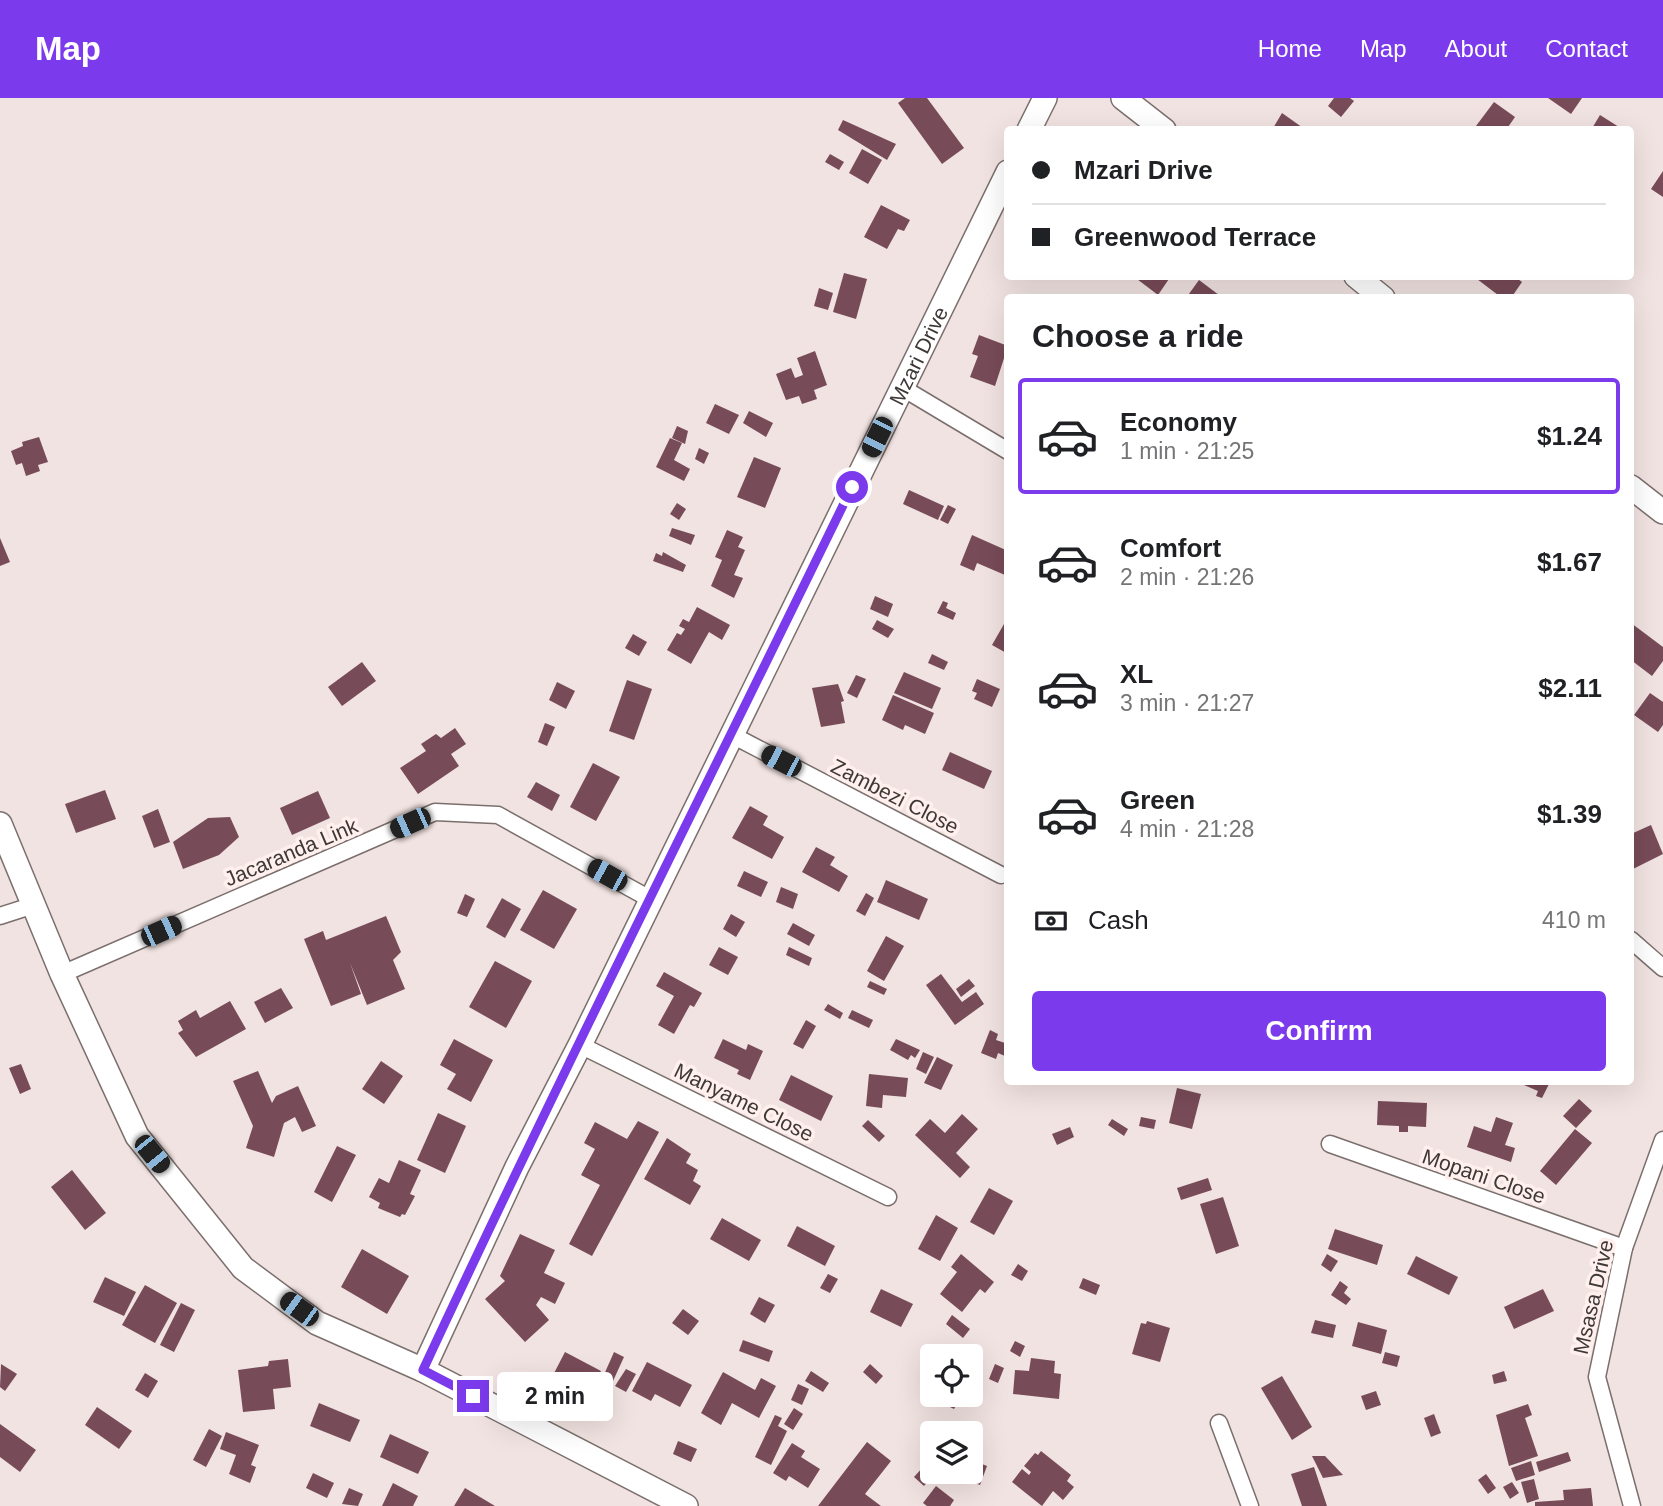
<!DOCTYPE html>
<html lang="en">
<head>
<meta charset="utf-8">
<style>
  body { margin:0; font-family:Helvetica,sans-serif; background:#f6f6f6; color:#202124; height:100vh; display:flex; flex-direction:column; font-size:26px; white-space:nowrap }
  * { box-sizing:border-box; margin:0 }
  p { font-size:23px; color:#757577 }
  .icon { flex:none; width:38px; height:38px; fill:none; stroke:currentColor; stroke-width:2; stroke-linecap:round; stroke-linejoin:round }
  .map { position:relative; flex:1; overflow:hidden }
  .sheet { position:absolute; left:1004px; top:196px; width:630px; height:791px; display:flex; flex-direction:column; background:#fff; border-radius:7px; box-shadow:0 7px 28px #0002 }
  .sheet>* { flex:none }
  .banner { position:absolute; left:1004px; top:28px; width:630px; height:154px; border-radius:7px; box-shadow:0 7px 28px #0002; display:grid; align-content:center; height:154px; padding:0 28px; background:#fff }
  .fabs { position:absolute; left:920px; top:1246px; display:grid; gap:14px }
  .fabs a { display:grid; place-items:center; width:63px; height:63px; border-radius:7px; background:#fff; box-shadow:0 7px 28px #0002; font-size:35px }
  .end { position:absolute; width:32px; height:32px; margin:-16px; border:9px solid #7c3aed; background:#fff; box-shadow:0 0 0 4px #fff }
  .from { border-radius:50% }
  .bubble { position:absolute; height:49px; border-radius:7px; background:#fff; box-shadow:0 7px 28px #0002; font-size:23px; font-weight:700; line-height:49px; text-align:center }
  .car { position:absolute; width:21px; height:42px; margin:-21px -10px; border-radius:9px; box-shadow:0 0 5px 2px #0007; background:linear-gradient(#222 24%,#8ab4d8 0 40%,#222 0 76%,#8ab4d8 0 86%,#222 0) }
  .banner b { display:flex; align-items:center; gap:24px; height:66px; font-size:26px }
  .banner b+b { border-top:2px solid #e0e0e0 }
  .banner i { width:18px; height:18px; background:#202124 }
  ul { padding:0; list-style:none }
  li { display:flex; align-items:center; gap:21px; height:116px; margin:0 14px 10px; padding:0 14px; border:4px solid transparent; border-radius:7px }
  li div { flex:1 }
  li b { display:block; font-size:26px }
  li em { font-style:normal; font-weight:700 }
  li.selected { border-color:#7c3aed }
  li>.icon { width:63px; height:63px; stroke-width:1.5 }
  h2 { padding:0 28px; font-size:32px; line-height:84px }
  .pay { display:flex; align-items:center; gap:18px; height:77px; padding:0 28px; font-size:26px }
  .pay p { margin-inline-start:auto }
  .action { display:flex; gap:14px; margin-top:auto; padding:14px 28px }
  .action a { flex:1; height:80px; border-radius:7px; background:#7c3aed; color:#fff; font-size:28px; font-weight:700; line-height:80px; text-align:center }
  header { display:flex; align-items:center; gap:42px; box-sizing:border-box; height:98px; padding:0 35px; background:#7c3aed; color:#fff }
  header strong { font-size:33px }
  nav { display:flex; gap:38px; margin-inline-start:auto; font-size:24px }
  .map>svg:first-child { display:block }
  .building { fill:#784b58 }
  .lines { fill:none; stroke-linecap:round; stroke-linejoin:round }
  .street-casing { stroke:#7b6f6d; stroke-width:19 }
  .secondary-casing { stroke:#7b6f6d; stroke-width:26 }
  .street { stroke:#fff; stroke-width:16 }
  .secondary { stroke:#fff; stroke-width:23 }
  .route { stroke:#7c3aed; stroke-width:9 }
  .labels { text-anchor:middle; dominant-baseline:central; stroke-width:7; stroke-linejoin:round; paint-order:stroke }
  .street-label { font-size:21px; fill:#3e3837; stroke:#fff0ee }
</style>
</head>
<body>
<header>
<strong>Map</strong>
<nav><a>Home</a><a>Map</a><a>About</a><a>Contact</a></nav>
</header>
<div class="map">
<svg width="1663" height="1408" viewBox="0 0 1663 1408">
  <rect width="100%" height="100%" fill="#f1e3e1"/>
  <g class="building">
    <polygon points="905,0 927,0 964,50 942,66 898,5"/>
    <polygon points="1334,0 1350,0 1354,3 1341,19 1328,8"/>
    <polygon points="1548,0 1582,0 1571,16"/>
    <polygon points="1494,4 1515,19 1506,32 1473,32"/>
    <polygon points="1282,15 1306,32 1272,32"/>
    <polygon points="1600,17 1619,29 1617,32 1591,32"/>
    <polygon points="843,22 896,46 887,62 838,32"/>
    <polygon points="862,51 882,62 868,86 849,75"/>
    <polygon points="830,56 844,64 839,72 825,64"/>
    <polygon points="1663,73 1663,99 1651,91"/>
    <polygon points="881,107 910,122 904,133 898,131 887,151 864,139"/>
    <polygon points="844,175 867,181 856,221 833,214"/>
    <polygon points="1133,178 1171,178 1158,197"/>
    <polygon points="1473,178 1514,178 1522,184 1511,200 1502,200"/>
    <polygon points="1199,182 1223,200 1186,200"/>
    <polygon points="819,190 833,195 828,212 814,208"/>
    <polygon points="979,237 1008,248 995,288 970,279 978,258 972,256"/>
    <polygon points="815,253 827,287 814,292 817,301 802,306 799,298 786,302 776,276 791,270 795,280 803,277 797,260"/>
    <polygon points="715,306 739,317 729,336 706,325"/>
    <polygon points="749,313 773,325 766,339 743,325"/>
    <polygon points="677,328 688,333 685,346 672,340"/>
    <polygon points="39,339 48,364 38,367 40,373 26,378 22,365 16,367 11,353 23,348 22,344"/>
    <polygon points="670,340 682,345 674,362 690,371 684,383 656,369"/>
    <polygon points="699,350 709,355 704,366 695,361"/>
    <polygon points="754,359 781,370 765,410 737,399"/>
    <polygon points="909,392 944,408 938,422 903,406"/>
    <polygon points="677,405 686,411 679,422 670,416"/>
    <polygon points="948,407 956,411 948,426 940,422"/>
    <polygon points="672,430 695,437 691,447 669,438"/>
    <polygon points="727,432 743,439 738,449 745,452 734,477 743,480 734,500 711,488 722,462 715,459"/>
    <polygon points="972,437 1008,453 1005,477 977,465 974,473 960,467"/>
    <polygon points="0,440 10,464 0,468"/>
    <polygon points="663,454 686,467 683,474 653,463 656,455 662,458"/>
    <polygon points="875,498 893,506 888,519 870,511"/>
    <polygon points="943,503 948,505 946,510 956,515 953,522 937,515"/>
    <polygon points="697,509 730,527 722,542 709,534 691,566 667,552 677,535 681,537 685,531 679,528 683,521 689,524"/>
    <polygon points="1008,519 1008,556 992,547"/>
    <polygon points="877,522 894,531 888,540 872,531"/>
    <polygon points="1631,525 1663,549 1663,563 1652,578 1631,562"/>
    <polygon points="633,536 647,544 639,558 625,550"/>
    <polygon points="932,556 948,564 944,572 928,565"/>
    <polygon points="362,564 376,583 342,608 328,589"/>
    <polygon points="904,574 941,590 932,611 894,595"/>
    <polygon points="856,577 866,581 857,600 847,595"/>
    <polygon points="977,581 1000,591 992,609 974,601 977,595 972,593"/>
    <polygon points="627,582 652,591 634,642 609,633"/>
    <polygon points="557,584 575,593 566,611 549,602"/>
    <polygon points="838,586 844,603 841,604 845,625 821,629 812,590"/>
    <polygon points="1650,595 1663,604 1663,627 1658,634 1634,617"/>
    <polygon points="893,597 934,615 925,636 905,627 903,632 882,622"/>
    <polygon points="545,625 555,629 547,648 538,644"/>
    <polygon points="455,630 466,646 451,656 459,668 418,696 400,670 426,653 421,646 436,636 441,640"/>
    <polygon points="950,654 992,673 984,691 942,672"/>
    <polygon points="593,665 620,679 596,723 570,709"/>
    <polygon points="536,684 560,697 552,713 527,699"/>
    <polygon points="105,692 116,721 76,735 65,706"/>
    <polygon points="318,693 330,720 292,737 280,710"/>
    <polygon points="750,708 768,718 763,727 784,739 772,761 732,740"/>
    <polygon points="158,711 170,744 154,750 142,718"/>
    <polygon points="230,719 239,739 219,757 183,771 173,744 208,720"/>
    <polygon points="1651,727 1663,756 1631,772 1631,736"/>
    <polygon points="816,749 835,759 830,767 848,778 839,794 802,774"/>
    <polygon points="744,773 768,784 761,799 737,788"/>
    <polygon points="886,782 928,801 919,822 877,804"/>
    <polygon points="781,789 798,796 793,811 776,804"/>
    <polygon points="543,792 577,811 554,851 520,832"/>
    <polygon points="866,795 874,800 865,818 856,813"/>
    <polygon points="465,796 475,801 467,819 457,815"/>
    <polygon points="502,800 521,811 505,840 486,829"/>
    <polygon points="731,816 745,824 736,839 723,831"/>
    <polygon points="386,818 401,854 393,862 405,891 367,907 350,865 361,896 331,908 304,841 323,833 326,842"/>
    <polygon points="793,825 815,837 809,848 787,836"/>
    <polygon points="886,838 904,848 884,883 867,873"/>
    <polygon points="719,849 738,859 728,877 709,867"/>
    <polygon points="789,849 812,860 809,868 786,857"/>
    <polygon points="495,863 532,883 506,930 469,909"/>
    <polygon points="664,874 702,895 694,909 690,907 674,936 658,927 674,898 656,888"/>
    <polygon points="941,876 962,904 976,894 984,906 955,927 926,887"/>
    <polygon points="969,881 975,888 961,899 956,891"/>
    <polygon points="870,883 887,891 884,897 867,889"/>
    <polygon points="281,890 293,910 265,925 254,904"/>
    <polygon points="230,903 246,931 196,959 178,935 183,932 178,923 196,912 200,920"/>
    <polygon points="828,906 843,915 840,921 824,912"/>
    <polygon points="852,912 873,922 869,930 848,920"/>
    <polygon points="806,922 816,928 803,951 793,946"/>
    <polygon points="990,932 998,936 996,942 1008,946 1005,958 998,955 996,961 981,955"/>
    <polygon points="454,941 493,962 471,1004 447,991 456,976 440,967"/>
    <polygon points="723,941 746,952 748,946 763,953 750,982 737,976 739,972 714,960"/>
    <polygon points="896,941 920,952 915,960 911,957 908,962 890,952"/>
    <polygon points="923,954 934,959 926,976 916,971"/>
    <polygon points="937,959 953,967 941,992 924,985"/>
    <polygon points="381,963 403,978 384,1006 362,991"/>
    <polygon points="21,966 31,991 20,996 9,970"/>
    <polygon points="258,973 272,1005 276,998 298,988 316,1028 302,1034 295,1019 284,1025 274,1059 246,1050 253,1028 233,983"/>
    <polygon points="869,976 908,980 906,999 883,997 882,1010 866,1008"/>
    <polygon points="791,977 833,998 821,1023 779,1002"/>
    <polygon points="1526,984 1549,986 1542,1000 1536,998 1538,993 1524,987"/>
    <polygon points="1177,990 1201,996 1192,1031 1169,1025"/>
    <polygon points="1579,1001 1592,1013 1576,1030 1563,1018"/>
    <polygon points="1378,1003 1427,1005 1426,1029 1408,1028 1408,1034 1399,1034 1399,1028 1377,1027"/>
    <polygon points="438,1015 466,1028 445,1075 417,1062"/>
    <polygon points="962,1016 978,1031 956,1055 970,1069 960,1080 915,1037 930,1021 945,1035"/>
    <polygon points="1141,1019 1156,1022 1154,1031 1139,1028"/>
    <polygon points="1496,1019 1513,1025 1505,1047 1515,1050 1511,1064 1467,1049 1474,1028 1491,1034"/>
    <polygon points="1112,1021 1128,1031 1124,1038 1108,1027"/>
    <polygon points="868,1022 885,1038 879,1044 862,1028"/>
    <polygon points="638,1023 659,1034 592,1158 569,1146 600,1087 581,1077 595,1051 584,1045 595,1024 627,1041"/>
    <polygon points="1070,1029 1074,1039 1057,1047 1052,1036"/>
    <polygon points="1575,1031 1592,1045 1556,1087 1540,1073"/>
    <polygon points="667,1040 691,1056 686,1065 698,1072 693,1083 701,1088 690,1107 644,1081"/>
    <polygon points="337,1048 356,1057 332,1104 314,1094"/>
    <polygon points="399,1062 421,1072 410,1096 415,1098 405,1117 402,1116 400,1119 378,1110 380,1105 369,1099 379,1080 389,1085"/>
    <polygon points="72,1072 106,1115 85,1132 51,1089"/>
    <polygon points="1208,1080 1212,1092 1181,1102 1177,1090"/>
    <polygon points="989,1090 1013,1103 994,1137 970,1124"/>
    <polygon points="1223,1099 1239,1148 1216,1156 1200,1106"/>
    <polygon points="936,1117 958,1130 940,1163 918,1151"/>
    <polygon points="722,1120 761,1142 749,1163 710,1141"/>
    <polygon points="797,1128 835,1148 825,1168 787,1148"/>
    <polygon points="1335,1131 1383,1147 1377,1167 1328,1151"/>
    <polygon points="520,1136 555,1152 544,1175 565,1185 555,1206 541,1199 536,1207 549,1222 525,1244 485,1201 505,1183 500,1178"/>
    <polygon points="362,1151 409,1178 387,1216 341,1189"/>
    <polygon points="961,1156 994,1184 985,1195 980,1191 962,1214 940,1196 957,1174 951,1169"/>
    <polygon points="1327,1156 1338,1163 1331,1174 1321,1167"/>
    <polygon points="1416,1158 1458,1179 1449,1197 1407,1176"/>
    <polygon points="1018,1166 1028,1173 1022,1183 1011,1177"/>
    <polygon points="828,1176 838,1181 830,1195 820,1190"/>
    <polygon points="105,1179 136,1194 124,1218 93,1204"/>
    <polygon points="1083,1180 1100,1187 1096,1197 1079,1190"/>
    <polygon points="1340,1183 1348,1189 1344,1195 1351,1201 1346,1207 1331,1197"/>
    <polygon points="145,1187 177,1205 155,1245 122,1227"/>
    <polygon points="881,1191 913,1206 901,1229 870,1214"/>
    <polygon points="1543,1191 1554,1213 1514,1231 1504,1209"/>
    <polygon points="759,1199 775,1207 765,1225 750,1216"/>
    <polygon points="181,1205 195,1212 174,1254 160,1247"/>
    <polygon points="683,1211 699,1223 688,1237 672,1225"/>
    <polygon points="952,1217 970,1231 963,1240 946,1226"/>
    <polygon points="1315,1222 1336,1227 1333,1240 1311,1235"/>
    <polygon points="1147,1223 1170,1230 1160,1264 1132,1256 1141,1225 1146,1226"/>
    <polygon points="1358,1224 1387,1232 1381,1256 1352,1248"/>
    <polygon points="743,1242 773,1253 769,1264 739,1253"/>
    <polygon points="1015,1243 1025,1248 1020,1259 1010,1253"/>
    <polygon points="565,1254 601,1273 589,1297 564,1284 562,1288 551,1281"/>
    <polygon points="614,1254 624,1259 613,1283 603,1279"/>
    <polygon points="1385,1254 1400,1258 1397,1269 1382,1265"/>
    <polygon points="1031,1260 1055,1263 1054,1275 1061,1276 1059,1301 1013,1296 1015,1272 1029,1273"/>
    <polygon points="288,1261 291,1289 273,1291 275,1311 243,1314 238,1272 268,1268 269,1263"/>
    <polygon points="647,1264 692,1287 680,1309 655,1296 651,1303 632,1293"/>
    <polygon points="1,1266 17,1276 5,1293 0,1289"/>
    <polygon points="870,1266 883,1278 876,1286 863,1274"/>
    <polygon points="995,1266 1004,1270 998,1285 989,1281"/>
    <polygon points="626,1271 636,1276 626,1294 615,1288"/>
    <polygon points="811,1273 829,1285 823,1294 805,1283"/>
    <polygon points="1504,1273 1507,1283 1494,1286 1492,1277"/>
    <polygon points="723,1274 755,1292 761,1280 776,1288 759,1320 732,1305 721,1327 701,1315"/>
    <polygon points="145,1275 158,1283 148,1300 135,1292"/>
    <polygon points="1282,1278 1312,1329 1292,1342 1261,1290"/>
    <polygon points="798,1286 809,1291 802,1307 791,1302"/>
    <polygon points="1376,1293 1381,1307 1366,1312 1361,1298"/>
    <polygon points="942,1297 962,1297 954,1311 938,1303"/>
    <polygon points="319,1305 360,1322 350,1344 310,1328"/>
    <polygon points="1528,1306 1532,1317 1525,1320 1538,1358 1509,1368 1496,1317"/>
    <polygon points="97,1309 132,1333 119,1351 85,1327"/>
    <polygon points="794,1310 803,1316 793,1332 784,1326"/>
    <polygon points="1434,1316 1441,1335 1431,1339 1424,1320"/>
    <polygon points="775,1317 782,1320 778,1328 787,1333 771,1367 755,1359"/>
    <polygon points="0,1326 36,1352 20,1374 0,1359"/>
    <polygon points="209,1331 222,1338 206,1369 193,1362"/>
    <polygon points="226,1334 259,1347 251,1367 256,1369 250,1385 229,1376 236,1357 220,1351"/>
    <polygon points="390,1336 429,1354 418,1376 380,1359"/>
    <polygon points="678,1343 697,1351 691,1364 673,1356"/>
    <polygon points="867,1344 891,1363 865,1396 881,1408 818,1408"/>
    <polygon points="792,1345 805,1353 801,1359 820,1371 808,1390 789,1378 786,1383 773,1375"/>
    <polygon points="1041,1353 1071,1377 1067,1383 1074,1389 1063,1402 1053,1393 1042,1408 1012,1384 1022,1371 1029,1377 1031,1374 1024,1368 1035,1355 1038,1357"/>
    <polygon points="1568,1354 1571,1363 1539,1374 1536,1364"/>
    <polygon points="933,1358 933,1374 936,1374 924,1388 914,1379"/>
    <polygon points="1312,1358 1325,1358 1343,1377 1323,1380"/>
    <polygon points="974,1363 987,1368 980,1387 967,1382"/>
    <polygon points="1531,1363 1535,1377 1516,1383 1511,1370"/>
    <polygon points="1314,1369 1327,1408 1302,1408 1291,1376"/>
    <polygon points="313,1375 334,1385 327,1400 306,1390"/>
    <polygon points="1486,1376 1496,1390 1488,1396 1478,1382"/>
    <polygon points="1534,1381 1539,1401 1527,1405 1521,1384"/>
    <polygon points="1512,1384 1519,1395 1510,1401 1503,1389"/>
    <polygon points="393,1385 418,1398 413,1408 382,1408"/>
    <polygon points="936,1388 954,1402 950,1408 927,1408 923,1405"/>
    <polygon points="349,1390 363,1396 358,1408 342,1406"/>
    <polygon points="465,1390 495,1408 454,1408"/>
    <polygon points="1591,1390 1593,1408 1535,1408 1535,1404 1564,1402 1563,1392"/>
  </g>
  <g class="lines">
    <g class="street-casing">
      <g id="street">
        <polyline points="901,289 1008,353"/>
        <polyline points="732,637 1001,777"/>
        <polyline points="0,818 34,807"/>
        <polyline points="1631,842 1663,870"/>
        <polyline points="62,876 435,714 498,717 650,801"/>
        <polyline points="580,947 888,1099"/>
        <polyline points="1330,1046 1624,1150"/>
        <polyline points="1219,1325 1250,1408"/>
        <polyline points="1632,1408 1597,1279 1624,1150 1663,1042"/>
      </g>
    </g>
    <g class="secondary-casing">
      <g id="secondary">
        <polyline points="1123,0 1164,32"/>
        <polyline points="1029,32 1045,0"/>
        <polyline points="1356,178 1383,200"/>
        <polyline points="1631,389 1663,414"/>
        <polyline points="0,726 62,876 137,1038 243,1170 317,1225 423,1272 686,1408"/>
        <path id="s1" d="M423 1272 517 1069 580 947 1008 74"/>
      </g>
    </g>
    <use href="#street" class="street"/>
    <use href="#secondary" class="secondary"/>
  </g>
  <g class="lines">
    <path class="route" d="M473 1298 423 1272C561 975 709 683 852 389"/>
  </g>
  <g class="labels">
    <g class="street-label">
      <text stroke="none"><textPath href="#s1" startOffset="1129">Mzari Drive</textPath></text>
      <text transform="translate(895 698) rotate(27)">Zambezi Close</text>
      <text transform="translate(291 754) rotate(-23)">Jacaranda Link</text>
      <text transform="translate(744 1004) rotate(26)">Manyame Close</text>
      <text transform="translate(1484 1078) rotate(19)">Mopani Close</text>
      <text transform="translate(1593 1199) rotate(-77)">Msasa Drive</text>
    </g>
  </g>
</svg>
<div class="fabs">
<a><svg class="icon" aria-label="locate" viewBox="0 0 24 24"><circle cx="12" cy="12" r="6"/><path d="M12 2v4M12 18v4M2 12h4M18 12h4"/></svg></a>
<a><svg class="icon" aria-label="layers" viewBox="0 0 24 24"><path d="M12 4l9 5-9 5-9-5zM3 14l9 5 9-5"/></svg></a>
</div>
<i class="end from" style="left:852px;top:389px"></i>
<i class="end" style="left:473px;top:1298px"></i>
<div class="bubble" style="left:497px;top:1274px;width:116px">2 min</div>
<i class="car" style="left:877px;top:339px;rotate:206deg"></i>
<i class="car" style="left:781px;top:663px;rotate:297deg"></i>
<i class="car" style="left:410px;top:725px;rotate:246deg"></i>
<i class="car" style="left:607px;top:777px;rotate:299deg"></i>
<i class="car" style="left:161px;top:833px;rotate:66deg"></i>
<i class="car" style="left:152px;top:1056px;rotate:141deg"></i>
<i class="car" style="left:299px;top:1211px;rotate:306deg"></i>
<div class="banner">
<b><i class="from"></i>Mzari Drive</b>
<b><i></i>Greenwood Terrace</b>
</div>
<section class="sheet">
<h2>Choose a ride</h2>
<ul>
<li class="selected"><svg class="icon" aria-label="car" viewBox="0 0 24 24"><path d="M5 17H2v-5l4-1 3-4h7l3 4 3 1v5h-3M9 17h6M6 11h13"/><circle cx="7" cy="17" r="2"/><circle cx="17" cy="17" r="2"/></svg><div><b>Economy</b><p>1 min · 21:25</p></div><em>$1.24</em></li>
<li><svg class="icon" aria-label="car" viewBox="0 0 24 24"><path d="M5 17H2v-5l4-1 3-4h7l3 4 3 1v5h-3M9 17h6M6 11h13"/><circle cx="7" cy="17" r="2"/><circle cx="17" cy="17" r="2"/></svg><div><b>Comfort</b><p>2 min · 21:26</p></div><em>$1.67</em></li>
<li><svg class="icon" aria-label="car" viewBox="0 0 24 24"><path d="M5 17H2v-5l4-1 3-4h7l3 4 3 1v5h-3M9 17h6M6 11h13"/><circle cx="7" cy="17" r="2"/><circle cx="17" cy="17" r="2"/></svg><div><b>XL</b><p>3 min · 21:27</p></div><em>$2.11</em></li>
<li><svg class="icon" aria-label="car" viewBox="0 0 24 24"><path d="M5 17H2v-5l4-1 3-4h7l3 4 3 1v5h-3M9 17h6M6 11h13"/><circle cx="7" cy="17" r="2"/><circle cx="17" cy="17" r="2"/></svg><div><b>Green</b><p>4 min · 21:28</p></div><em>$1.39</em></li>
</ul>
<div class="pay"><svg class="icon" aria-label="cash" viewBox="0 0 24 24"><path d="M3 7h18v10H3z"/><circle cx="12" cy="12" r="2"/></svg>Cash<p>410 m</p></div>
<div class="action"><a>Confirm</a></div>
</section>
</div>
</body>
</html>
